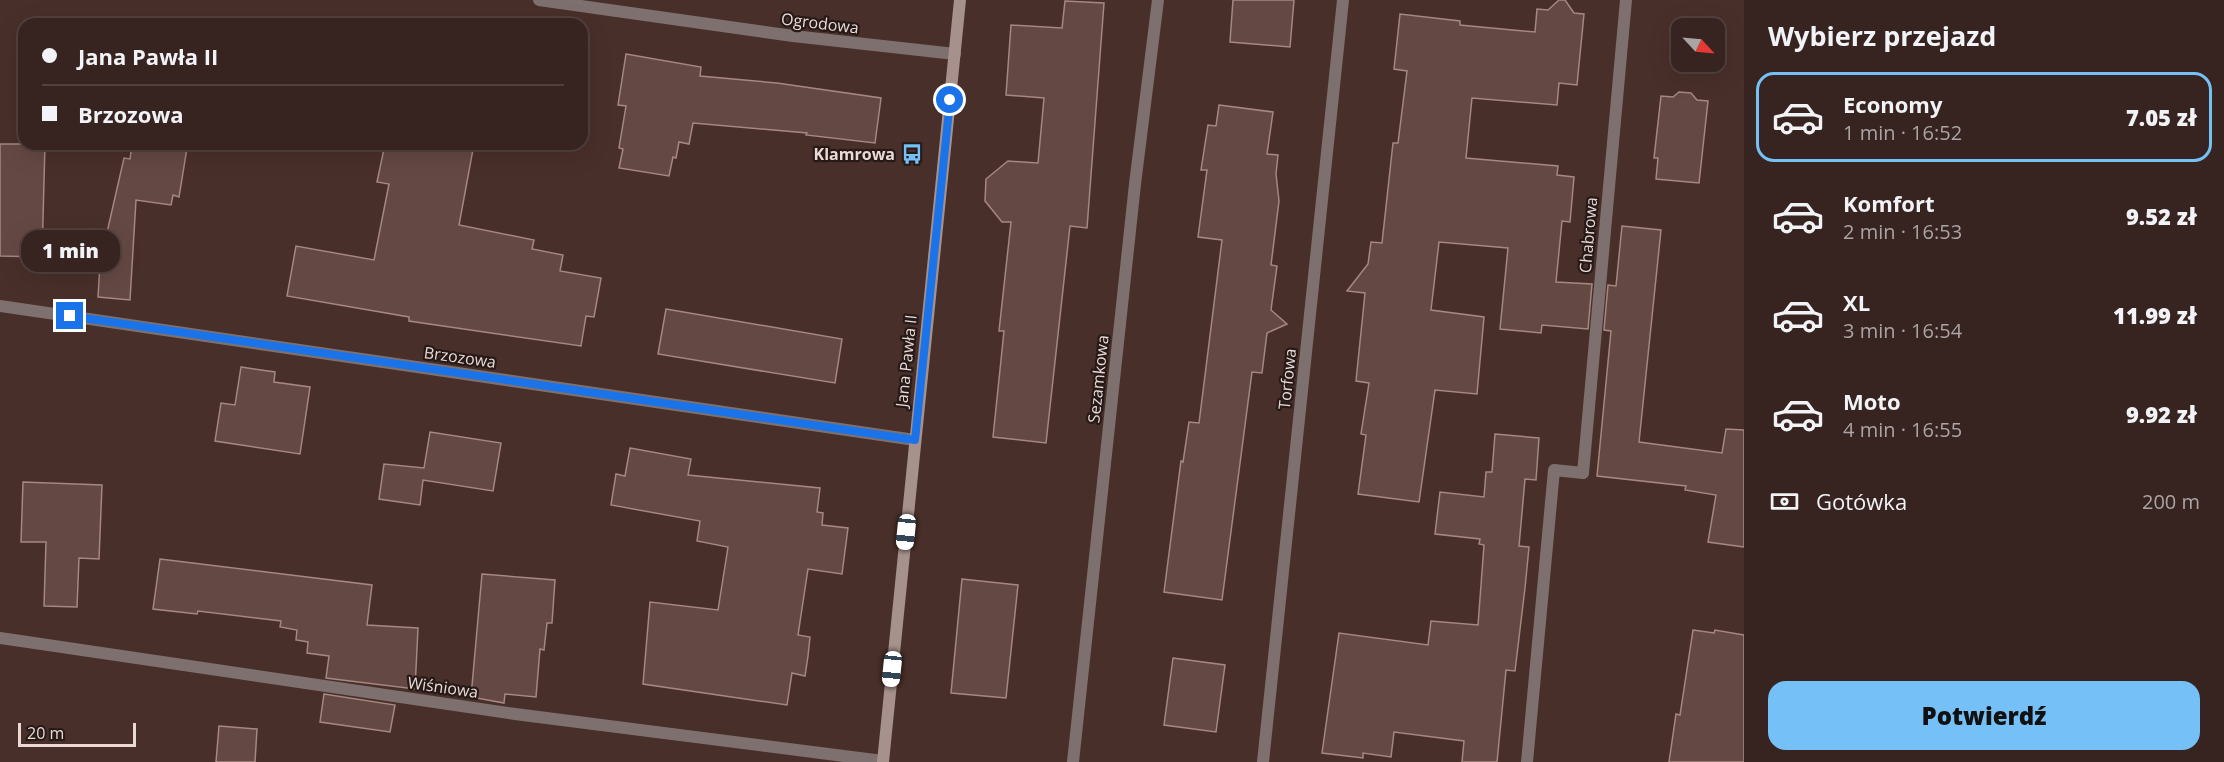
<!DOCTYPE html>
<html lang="pl">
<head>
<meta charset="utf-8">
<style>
  body { margin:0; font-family:"Open Sans",sans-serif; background:#422f2d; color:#f1f3f6; height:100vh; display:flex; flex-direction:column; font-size:22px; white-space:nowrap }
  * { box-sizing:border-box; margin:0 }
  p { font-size:20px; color:#aaa4a5 }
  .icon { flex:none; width:33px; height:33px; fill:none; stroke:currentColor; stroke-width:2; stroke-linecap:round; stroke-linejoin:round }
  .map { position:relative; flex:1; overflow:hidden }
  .drawer { display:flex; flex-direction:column; background:#372320; width:480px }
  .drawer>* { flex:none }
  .banner { position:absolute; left:18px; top:18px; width:570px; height:132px; border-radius:18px; box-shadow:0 6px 24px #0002,0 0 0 2px #51403e; display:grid; align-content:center; height:132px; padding:0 24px; background:#372320 }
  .needle { width:39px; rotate:116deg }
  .buttons { position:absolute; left:1671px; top:18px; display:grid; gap:12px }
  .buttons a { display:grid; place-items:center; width:54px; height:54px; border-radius:12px; background:#372320; box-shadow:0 6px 24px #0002,0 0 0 2px #51403e; font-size:30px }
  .scale { position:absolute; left:18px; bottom:15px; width:118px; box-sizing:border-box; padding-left:6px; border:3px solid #ebd9d6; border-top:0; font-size:16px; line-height:21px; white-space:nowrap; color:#ebd9d6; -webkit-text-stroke:4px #261a18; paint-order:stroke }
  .end { position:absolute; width:27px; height:27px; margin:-14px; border:8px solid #1a73e8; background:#fff; box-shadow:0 0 0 3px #fff }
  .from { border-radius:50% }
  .bubble { position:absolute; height:42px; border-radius:18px; background:#372320; box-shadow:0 6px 24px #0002,0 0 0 2px #51403e; font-size:20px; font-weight:800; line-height:42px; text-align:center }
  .car { position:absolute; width:18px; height:36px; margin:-18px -9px; border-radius:8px; box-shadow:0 0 4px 2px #0007; background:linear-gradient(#fff 24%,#345 0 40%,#fff 0 76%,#345 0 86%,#fff 0) }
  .banner b { display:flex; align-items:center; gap:21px; height:57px; font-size:22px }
  .banner b+b { border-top:2px solid #51403e }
  .banner i { width:15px; height:15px; background:#f1f3f6 }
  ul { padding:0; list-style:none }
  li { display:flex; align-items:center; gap:18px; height:90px; margin:0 12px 9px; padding:0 12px; border:3px solid transparent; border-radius:18px }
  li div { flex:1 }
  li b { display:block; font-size:22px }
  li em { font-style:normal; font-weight:800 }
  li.active { border-color:#75c0f6 }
  li>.icon { width:54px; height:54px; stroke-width:1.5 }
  h2 { padding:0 24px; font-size:27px; line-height:72px }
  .pay { display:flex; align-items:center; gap:15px; height:66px; padding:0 24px; font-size:22px }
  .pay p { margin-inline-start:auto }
  .cta { display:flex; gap:12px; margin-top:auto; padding:12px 24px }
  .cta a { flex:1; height:69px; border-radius:18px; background:#75c0f6; color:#111; font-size:24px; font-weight:800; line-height:69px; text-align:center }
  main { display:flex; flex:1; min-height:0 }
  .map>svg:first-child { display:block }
  .building { fill:#644843; stroke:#a68781; stroke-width:1.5 }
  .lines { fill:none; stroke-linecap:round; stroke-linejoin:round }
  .lane { stroke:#7e706e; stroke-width:12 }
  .street { stroke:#7e706e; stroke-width:12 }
  .secondary { stroke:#a6918c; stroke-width:12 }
  .route { stroke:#1a73e8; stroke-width:8 }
  .labels { text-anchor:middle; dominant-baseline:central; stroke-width:4.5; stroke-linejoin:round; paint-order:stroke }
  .street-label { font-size:16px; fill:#ebd9d6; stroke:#261a18 }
  .poi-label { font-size:16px; font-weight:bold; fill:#ebd9d6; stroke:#261a18; text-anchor:end }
</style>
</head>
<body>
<main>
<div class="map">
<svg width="1744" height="762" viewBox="0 0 1744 762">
  <rect width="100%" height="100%" fill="#492f2a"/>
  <g class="building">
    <polygon points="1233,0 1294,0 1290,47 1230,42"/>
    <polygon points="1559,0 1565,0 1574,13 1584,14 1577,85 1559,83 1557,105 1472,98 1466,158 1558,166 1557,175 1574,177 1570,222 1562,221 1556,282 1592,284 1588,329 1542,325 1541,333 1500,329 1508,248 1439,242 1431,310 1484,317 1477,394 1435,390 1419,502 1358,494 1366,435 1361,434 1369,383 1356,381 1365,293 1347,291 1368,264 1371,242 1382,243 1393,143 1398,143 1407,71 1394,69 1400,14 1460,21 1460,25 1535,32 1537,9 1548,10"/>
    <polygon points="1065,1 1104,3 1087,228 1070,226 1046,443 993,437 1004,331 999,331 1011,222 1002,222 985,201 986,179 1008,161 1038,163 1044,98 1006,95 1011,25 1062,28"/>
    <polygon points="626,54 701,67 700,76 777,83 881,98 875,143 806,135 807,133 693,123 689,144 679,142 676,158 673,157 669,176 619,168 623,149 619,148 626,106 618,105"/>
    <polygon points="1679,92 1691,93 1697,100 1708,101 1699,183 1656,179 1658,158 1654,158 1661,96 1673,97"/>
    <polygon points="1219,105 1273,112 1267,154 1278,155 1276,174 1279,201 1271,265 1277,266 1271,310 1287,324 1267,333 1262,373 1252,372 1222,600 1164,592 1181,461 1183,462 1189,422 1199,423 1222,240 1198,237 1207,170 1201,170 1208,125 1216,126"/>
    <polygon points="0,144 45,144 42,257 0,256"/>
    <polygon points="132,144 179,144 179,147 187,148 179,197 173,195 171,205 136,200 130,300 98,297 100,263 124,158 130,159"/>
    <polygon points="385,144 474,144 459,225 534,240 532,249 563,255 560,271 601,278 594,317 586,316 581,346 409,321 409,317 287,296 296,246 374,260 389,184 377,182"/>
    <polygon points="1622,226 1661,230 1639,442 1722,453 1726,429 1744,430 1744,547 1708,542 1716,495 1685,490 1686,486 1597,476 1611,331 1604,330 1608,285 1616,286"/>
    <polygon points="666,309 842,339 835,383 658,354"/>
    <polygon points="241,367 275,372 274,382 310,387 300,454 215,441 221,403 235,405"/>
    <polygon points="430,432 501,443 493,491 423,480 420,505 379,499 384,464 424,468"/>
    <polygon points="1495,434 1539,438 1536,480 1525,479 1519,546 1529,547 1525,588 1515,671 1506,670 1497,762 1462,762 1464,741 1394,732 1391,757 1363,753 1363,758 1322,753 1339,633 1428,645 1431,621 1478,625 1484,545 1479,544 1480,539 1435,534 1440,492 1484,497 1486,472 1492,472"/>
    <polygon points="630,448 691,459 688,475 820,488 817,512 823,513 822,525 848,528 842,574 808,569 798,635 810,637 808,656 805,676 792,673 787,705 643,684 650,602 718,610 728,547 697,541 700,521 611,505 616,474 625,476"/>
    <polygon points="23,482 102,485 99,559 79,558 77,607 44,606 46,542 21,542"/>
    <polygon points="160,559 372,585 367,625 418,628 415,689 326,678 329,656 307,653 308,642 296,640 297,630 280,627 281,621 198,611 197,614 153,609"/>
    <polygon points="482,574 555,580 552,623 547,623 544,650 540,649 536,697 505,694 504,703 471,697"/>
    <polygon points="962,579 1018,585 1006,698 951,693"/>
    <polygon points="1693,630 1714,633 1715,630 1744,635 1744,762 1669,762 1676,714 1680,715"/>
    <polygon points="1173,658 1225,665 1216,732 1164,725"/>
    <polygon points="324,694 395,705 390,732 320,722"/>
    <polygon points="219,726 257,729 255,762 216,762"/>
  </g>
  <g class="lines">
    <polyline class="lane" points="1527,762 1554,470 1583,473"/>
    <g class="street">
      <polyline points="539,0 793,36 955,54"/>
      <polyline points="0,306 915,440"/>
      <polyline points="1583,473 1626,0"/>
      <polyline points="0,638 515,714 883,761"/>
      <polyline points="1073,762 1135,184 1158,0"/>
      <polyline points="1263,762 1343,0"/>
    </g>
    <polyline class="secondary" points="883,762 960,0"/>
  </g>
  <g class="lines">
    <polyline class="route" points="70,316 915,440 950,100"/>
  </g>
  <defs>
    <g id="bus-bare" transform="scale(1.62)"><path d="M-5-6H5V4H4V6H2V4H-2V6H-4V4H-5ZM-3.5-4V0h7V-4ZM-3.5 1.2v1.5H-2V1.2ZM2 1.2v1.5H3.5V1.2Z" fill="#75c0f6" stroke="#261a18" stroke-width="2.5" paint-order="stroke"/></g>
  </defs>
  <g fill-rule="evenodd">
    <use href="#bus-bare" x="912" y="154"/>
  </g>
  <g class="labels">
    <g class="street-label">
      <text transform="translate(820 23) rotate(7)">Ogrodowa</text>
      <text transform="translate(1588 235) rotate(-85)">Chabrowa</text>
      <text transform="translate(460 357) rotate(8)">Brzozowa</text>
      <text transform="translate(906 361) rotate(-84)">Jana Pawła II</text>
      <text transform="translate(1098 379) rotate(-84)">Sezamkowa</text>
      <text transform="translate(1287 379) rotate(-84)">Torfowa</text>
      <text transform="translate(443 687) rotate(8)">Wiśniowa</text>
    </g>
    <g class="poi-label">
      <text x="895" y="154">Klamrowa</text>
    </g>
  </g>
</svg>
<div class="buttons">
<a><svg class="needle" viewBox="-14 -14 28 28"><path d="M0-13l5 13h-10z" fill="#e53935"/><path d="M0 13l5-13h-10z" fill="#aaa4a5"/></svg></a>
</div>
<div class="scale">20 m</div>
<i class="end from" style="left:950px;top:100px"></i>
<i class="end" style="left:70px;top:316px"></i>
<div class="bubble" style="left:21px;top:230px;width:99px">1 min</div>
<i class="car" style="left:906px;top:532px;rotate:186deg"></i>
<i class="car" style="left:892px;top:669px;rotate:186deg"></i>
<div class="banner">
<b><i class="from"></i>Jana Pawła II</b>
<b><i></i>Brzozowa</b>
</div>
</div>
<section class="drawer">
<h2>Wybierz przejazd</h2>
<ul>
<li class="active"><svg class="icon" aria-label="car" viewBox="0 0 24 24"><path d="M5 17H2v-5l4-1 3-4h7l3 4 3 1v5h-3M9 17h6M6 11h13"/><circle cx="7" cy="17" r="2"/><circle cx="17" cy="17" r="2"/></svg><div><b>Economy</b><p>1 min · 16:52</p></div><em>7.05 zł</em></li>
<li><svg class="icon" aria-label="car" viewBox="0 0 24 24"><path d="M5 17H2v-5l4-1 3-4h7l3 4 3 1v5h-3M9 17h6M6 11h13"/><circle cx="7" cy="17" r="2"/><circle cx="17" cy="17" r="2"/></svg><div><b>Komfort</b><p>2 min · 16:53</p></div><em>9.52 zł</em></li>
<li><svg class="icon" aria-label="car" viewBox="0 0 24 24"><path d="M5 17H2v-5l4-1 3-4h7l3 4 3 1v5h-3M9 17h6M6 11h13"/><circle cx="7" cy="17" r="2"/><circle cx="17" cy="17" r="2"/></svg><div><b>XL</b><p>3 min · 16:54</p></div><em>11.99 zł</em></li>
<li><svg class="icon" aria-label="car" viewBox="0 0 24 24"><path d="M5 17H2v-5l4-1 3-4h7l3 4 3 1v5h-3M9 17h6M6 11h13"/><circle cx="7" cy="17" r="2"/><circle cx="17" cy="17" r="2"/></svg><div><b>Moto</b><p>4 min · 16:55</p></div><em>9.92 zł</em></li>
</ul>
<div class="pay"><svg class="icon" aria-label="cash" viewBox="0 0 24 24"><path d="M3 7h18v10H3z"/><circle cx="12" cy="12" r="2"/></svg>Gotówka<p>200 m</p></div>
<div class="cta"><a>Potwierdź</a></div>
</section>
</main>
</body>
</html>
